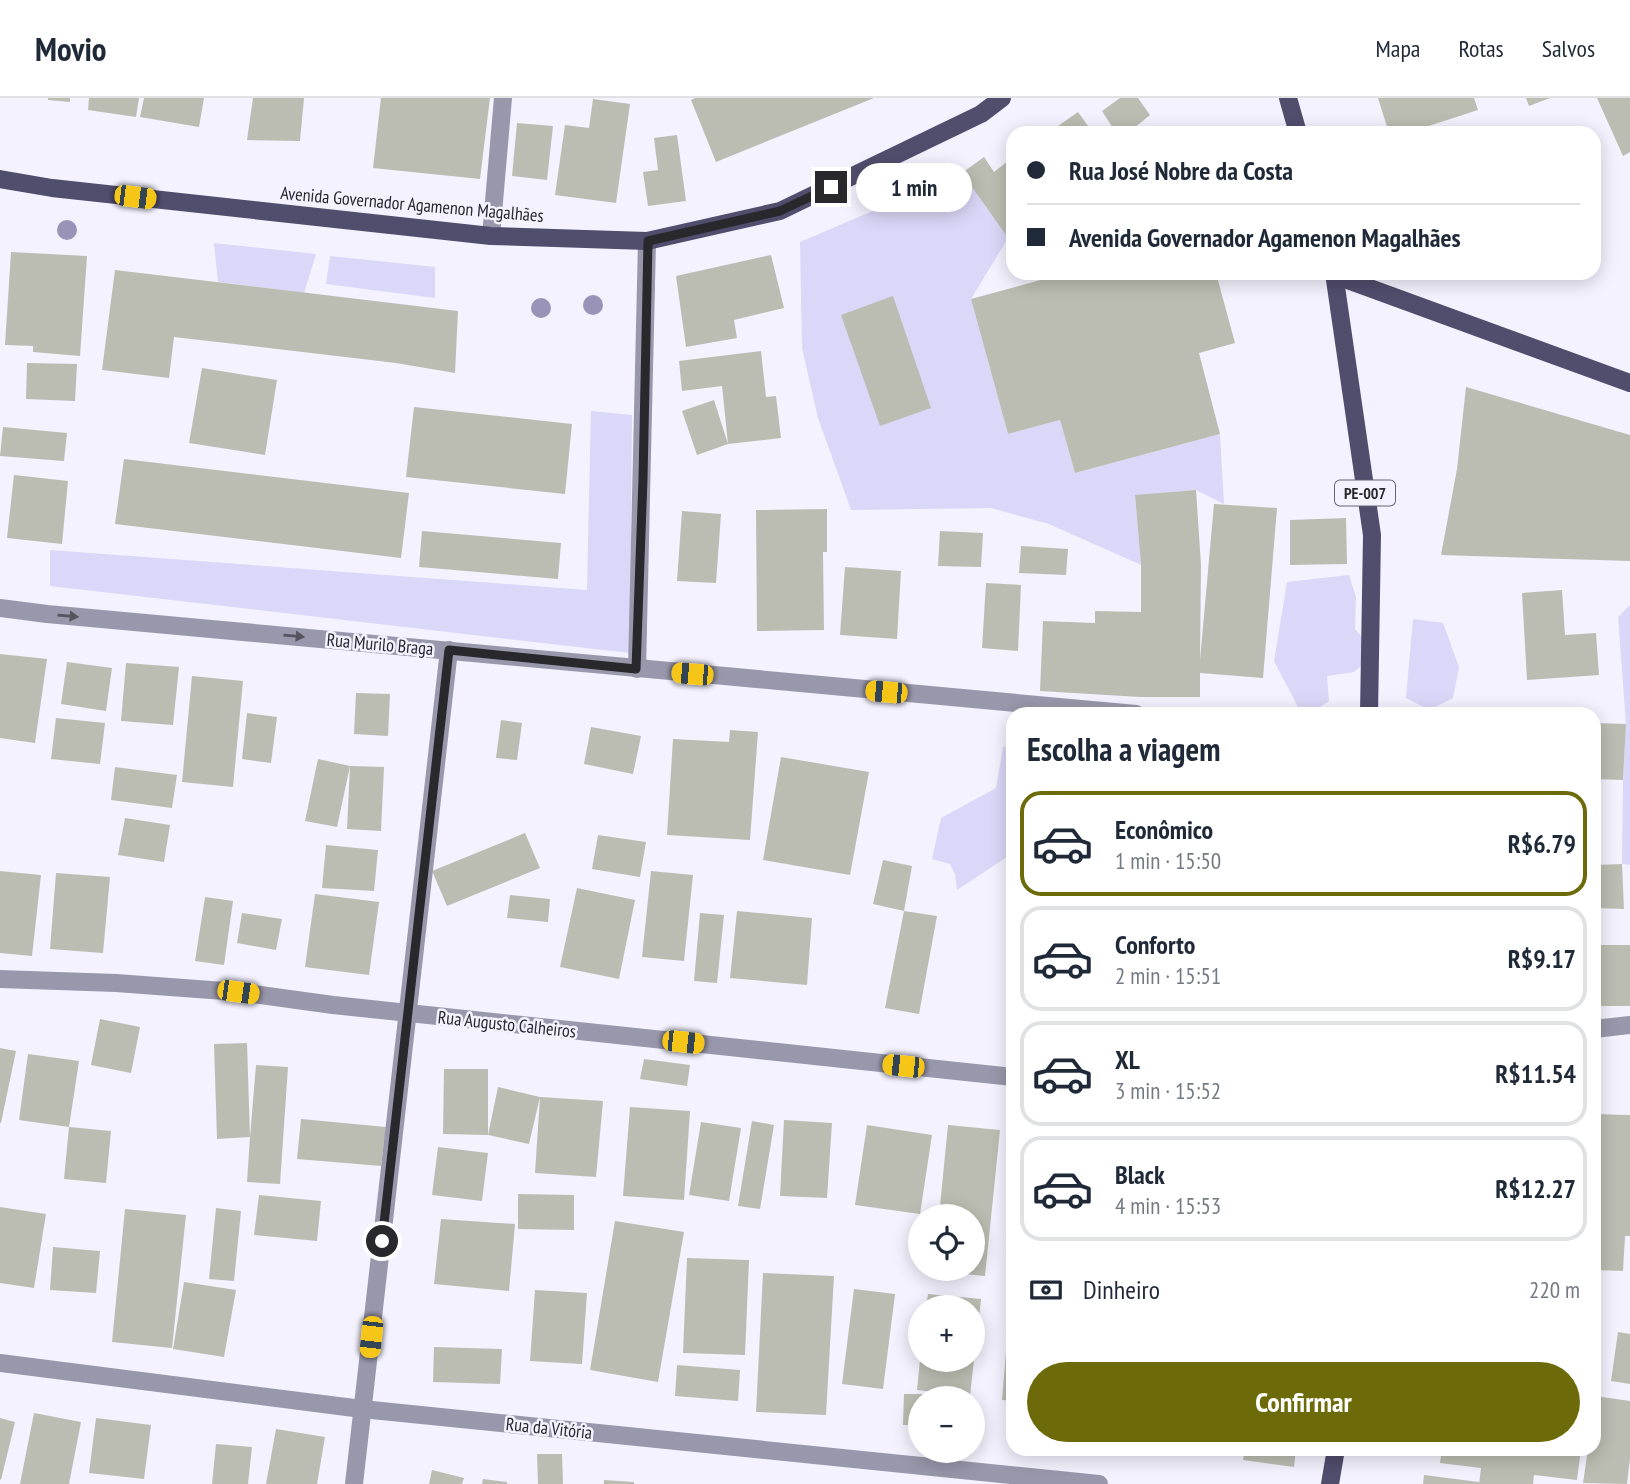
<!DOCTYPE html>
<html lang="pt">
<head>
<meta charset="utf-8">
<style>
  body { margin:0; font-family:"PT Sans Narrow",sans-serif; background:#f2f2f3; color:#1f2937; height:100vh; display:flex; flex-direction:column; font-size:26px; white-space:nowrap }
  * { box-sizing:border-box; margin:0 }
  p { font-size:23px; color:#747a83 }
  .icon { flex:none; width:38px; height:38px; fill:none; stroke:currentColor; stroke-width:2; stroke-linecap:round; stroke-linejoin:round }
  .map { position:relative; flex:1; overflow:hidden }
  .details { position:absolute; left:1006px; top:609px; width:595px; height:749px; display:flex; flex-direction:column; background:#fff; border-radius:21px; box-shadow:0 4px 18px #0003 }
  .details>* { flex:none }
  .guide { position:absolute; left:1006px; top:28px; width:595px; height:154px; border-radius:21px; box-shadow:0 4px 18px #0003; display:grid; align-content:center; height:154px; padding:0 21px; background:#fff }
  .controls { position:absolute; left:908px; top:1106px; display:grid; gap:14px }
  .controls a { display:grid; place-items:center; width:77px; height:77px; border-radius:50%; background:#fff; box-shadow:0 4px 18px #0003; font-size:35px }
  .end { position:absolute; width:32px; height:32px; margin:-16px; border:9px solid #29282c; background:#fff; box-shadow:0 0 0 4px #fff }
  .from { border-radius:50% }
  .bubble { position:absolute; height:49px; border-radius:24px; background:#fff; box-shadow:0 4px 18px #0003; font-size:23px; font-weight:700; line-height:49px; text-align:center }
  .car { position:absolute; width:21px; height:42px; margin:-21px -10px; border-radius:9px; box-shadow:0 0 5px 2px #0007; background:linear-gradient(#f5c518 24%,#345 0 40%,#f5c518 0 76%,#345 0 86%,#f5c518 0) }
  .guide b { display:flex; align-items:center; gap:24px; height:66px; font-size:26px }
  .guide b+b { border-top:2px solid #e0e1e3 }
  .guide i { width:18px; height:18px; background:#1f2937 }
  ul { padding:0; list-style:none }
  li { display:flex; align-items:center; gap:21px; height:105px; margin:0 14px 10px; padding:0 7px; border:4px solid #e0e1e3; border-radius:21px }
  li div { flex:1 }
  li b { display:block; font-size:26px }
  li em { font-style:normal; font-weight:700 }
  li.active { border-color:#6d6b09 }
  li>.icon { width:63px; height:63px; stroke-width:1.5 }
  h2 { padding:0 21px; font-size:32px; line-height:84px }
  .pay { display:flex; align-items:center; gap:18px; height:77px; padding:0 21px; font-size:26px }
  .pay p { margin-inline-start:auto }
  .button { display:flex; gap:14px; margin-top:auto; padding:14px 21px }
  .button a { flex:1; height:80px; border-radius:42px; background:#6d6b09; color:#fff; font-size:28px; font-weight:700; line-height:80px; text-align:center }
  header { display:flex; align-items:center; gap:42px; box-sizing:border-box; height:98px; padding:0 35px; background:#fff; border-bottom:2px solid #e0e1e3 }
  header strong { font-size:33px }
  nav { display:flex; gap:38px; margin-inline-start:auto; font-size:24px }
  .map>svg:first-child { display:block }
  .green { fill:#dbd7f8 }
  .building { fill:#bcbdb2 }
  .lines { fill:none; stroke-linecap:round; stroke-linejoin:round }
  .minor { stroke:#9997ab; stroke-width:18 }
  .major { stroke:#514d6d; stroke-width:18 }
  .tree { fill:#9a93b8 }
  .oneway { fill:#56545f }
  .route { stroke:#29282c; stroke-width:9 }
  .labels { text-anchor:middle; dominant-baseline:central; stroke-width:5; stroke-linejoin:round; paint-order:stroke }
  .shield { fill:#f3f2fe; stroke:#66656b; stroke-width:2 }
  .shield-label { font-size:16px; font-weight:bold; fill:#29282c }
  .street-label { font-size:18px; fill:#29282c; stroke:#f3f2fe }
</style>
</head>
<body>
<header>
<strong>Movio</strong>
<nav><a>Mapa</a><a>Rotas</a><a>Salvos</a></nav>
</header>
<div class="map">
<svg width="1630" height="1386" viewBox="0 0 1630 1386">
  <rect width="100%" height="100%" fill="#f3f2fe"/>
  <g class="green">
    <polygon points="962,75 1008,140 971,201 1008,336 1060,322 1075,375 1220,336 1224,406 1196,392 1135,398 1141,467 1049,426 991,410 851,412 818,320 802,250 800,144"/>
    <polygon points="214,145 316,156 304,195 218,184"/>
    <polygon points="330,158 435,169 435,200 326,186"/>
    <polygon points="591,313 632,317 630,555 50,488 50,452 587,492"/>
    <polygon points="1349,477 1356,499 1355,531 1376,555 1354,574 1327,578 1329,603 1314,613 1298,609 1274,563 1287,484"/>
    <polygon points="1630,507 1630,767 1622,766 1623,682 1626,626 1618,519"/>
    <polygon points="1413,521 1443,525 1459,569 1453,600 1429,612 1406,600"/>
    <polygon points="1013,648 1013,755 957,792 955,776 950,766 932,761 941,720 996,690 1003,649"/>
  </g>
  <g class="building">
    <polygon points="48,0 70,0 70,4 48,2"/>
    <polygon points="89,0 139,0 136,19 88,12"/>
    <polygon points="144,0 204,0 199,29 140,19"/>
    <polygon points="253,0 304,0 300,43 247,42"/>
    <polygon points="381,0 490,0 480,81 373,70"/>
    <polygon points="695,0 874,0 716,64 691,2"/>
    <polygon points="1120,0 1138,0 1150,17 1128,35 1116,35 1102,13"/>
    <polygon points="1378,0 1474,0 1478,12 1407,35 1389,35"/>
    <polygon points="1526,0 1550,0 1529,8"/>
    <polygon points="1597,0 1630,0 1630,54 1623,58"/>
    <polygon points="593,1 630,6 616,105 555,97 565,27 589,30"/>
    <polygon points="1078,14 1093,35 1048,35"/>
    <polygon points="517,25 553,28 547,82 512,78"/>
    <polygon points="677,37 686,103 648,108 643,74 658,72 654,40"/>
    <polygon points="984,59 994,74 1013,59 1013,136 1008,140 962,75"/>
    <polygon points="11,154 87,158 80,258 33,254 33,248 5,247"/>
    <polygon points="771,157 784,210 734,222 737,240 686,249 676,178"/>
    <polygon points="115,172 458,213 455,275 396,265 174,239 169,280 102,272"/>
    <polygon points="1066,175 1216,175 1235,245 1199,255 1220,336 1075,375 1060,322 1008,336 971,201"/>
    <polygon points="893,198 931,310 880,328 841,217"/>
    <polygon points="761,253 766,299 776,298 781,340 728,346 697,357 682,313 714,302 728,346 722,288 682,293 679,263"/>
    <polygon points="27,265 77,266 75,303 26,301"/>
    <polygon points="202,270 277,282 265,357 189,345"/>
    <polygon points="1466,289 1630,337 1630,463 1441,457 1457,371"/>
    <polygon points="414,309 572,326 565,396 406,379"/>
    <polygon points="3,329 67,335 64,363 0,358"/>
    <polygon points="124,361 409,395 401,460 115,426"/>
    <polygon points="14,377 68,383 62,446 7,440"/>
    <polygon points="1196,392 1201,467 1200,562 1214,406 1277,410 1263,580 1200,575 1200,599 1140,599 1040,593 1043,523 1095,525 1095,513 1141,514 1141,467 1135,397"/>
    <polygon points="827,411 827,454 823,454 824,532 757,533 756,412"/>
    <polygon points="682,413 721,416 716,485 677,483"/>
    <polygon points="1346,420 1347,466 1290,467 1290,422"/>
    <polygon points="422,433 561,445 558,481 419,469"/>
    <polygon points="940,433 983,435 981,469 938,468"/>
    <polygon points="1021,448 1068,451 1066,477 1019,475"/>
    <polygon points="845,469 901,473 897,541 840,537"/>
    <polygon points="986,485 1021,487 1018,553 982,550"/>
    <polygon points="1562,492 1565,537 1596,535 1599,577 1527,582 1522,495"/>
    <polygon points="0,556 47,561 35,645 0,640"/>
    <polygon points="67,564 112,570 106,613 61,606"/>
    <polygon points="126,565 179,569 173,627 121,623"/>
    <polygon points="192,578 243,583 233,689 182,684"/>
    <polygon points="356,595 390,596 388,638 354,636"/>
    <polygon points="247,615 277,619 271,665 242,661"/>
    <polygon points="56,620 105,625 100,666 51,661"/>
    <polygon points="501,622 522,625 517,662 496,660"/>
    <polygon points="1594,625 1626,626 1623,682 1594,681"/>
    <polygon points="591,629 641,638 633,676 584,666"/>
    <polygon points="730,632 758,634 750,742 667,737 673,641 729,644"/>
    <polygon points="781,659 869,674 850,777 763,762"/>
    <polygon points="318,661 350,668 384,669 381,733 347,731 350,668 337,729 305,723"/>
    <polygon points="115,669 177,677 172,710 111,702"/>
    <polygon points="125,720 170,727 164,764 118,757"/>
    <polygon points="525,735 540,770 447,808 432,773"/>
    <polygon points="598,737 646,744 640,779 592,771"/>
    <polygon points="326,747 378,752 374,793 322,790"/>
    <polygon points="883,762 912,768 904,813 873,806"/>
    <polygon points="1622,766 1624,811 1594,810 1594,767"/>
    <polygon points="0,773 41,777 32,858 0,855"/>
    <polygon points="651,773 693,777 684,863 642,859"/>
    <polygon points="56,775 110,779 103,855 50,851"/>
    <polygon points="577,790 635,802 619,881 560,869"/>
    <polygon points="315,796 379,804 369,877 305,869"/>
    <polygon points="510,797 550,801 548,824 507,820"/>
    <polygon points="205,799 233,803 224,867 195,863"/>
    <polygon points="737,813 812,820 807,887 730,880"/>
    <polygon points="904,813 937,818 919,916 885,910"/>
    <polygon points="242,815 282,821 276,852 237,845"/>
    <polygon points="700,815 724,817 717,885 694,883"/>
    <rect x="1594" y="847" width="36" height="61"/>
    <polygon points="100,921 140,929 131,975 91,967"/>
    <polygon points="247,945 250,1039 256,967 288,969 280,1086 247,1084 250,1039 217,1041 214,946"/>
    <polygon points="0,950 16,953 1,1025 0,1025"/>
    <polygon points="28,956 79,963 69,1029 19,1022"/>
    <polygon points="644,961 690,967 687,988 640,981"/>
    <polygon points="444,971 488,971 488,1037 443,1036"/>
    <polygon points="498,989 540,999 529,1046 488,1037"/>
    <polygon points="540,999 603,1003 596,1079 535,1075"/>
    <polygon points="630,1009 690,1013 684,1102 623,1098"/>
    <polygon points="1594,1016 1630,1017 1630,1138 1625,1138 1623,1173 1594,1172"/>
    <polygon points="301,1021 386,1029 381,1068 297,1061"/>
    <polygon points="784,1022 832,1025 827,1100 780,1098"/>
    <polygon points="752,1023 774,1027 760,1111 738,1108"/>
    <polygon points="701,1024 741,1030 729,1103 689,1097"/>
    <polygon points="867,1027 932,1037 920,1116 855,1107"/>
    <polygon points="948,1027 1000,1032 985,1178 933,1173 933,1171 973,1171 973,1118 939,1118"/>
    <polygon points="69,1029 111,1033 106,1085 64,1081"/>
    <polygon points="438,1049 488,1055 482,1103 432,1097"/>
    <polygon points="518,1096 574,1097 574,1132 518,1131"/>
    <polygon points="259,1097 321,1103 317,1143 254,1137"/>
    <polygon points="0,1109 46,1116 34,1190 0,1185"/>
    <polygon points="216,1110 241,1113 234,1183 209,1181"/>
    <polygon points="125,1111 186,1117 172,1250 112,1244"/>
    <polygon points="441,1121 515,1126 509,1193 434,1186"/>
    <polygon points="615,1123 684,1134 658,1284 590,1272"/>
    <polygon points="53,1149 100,1153 96,1195 50,1192"/>
    <polygon points="687,1160 749,1162 745,1257 683,1255"/>
    <polygon points="763,1175 834,1178 826,1317 756,1314"/>
    <polygon points="184,1184 236,1192 224,1259 173,1251"/>
    <polygon points="854,1191 895,1196 883,1291 842,1286"/>
    <polygon points="535,1192 587,1195 582,1266 530,1263"/>
    <polygon points="928,1196 981,1201 975,1258 973,1257 973,1209 926,1209"/>
    <polygon points="1010,1207 1013,1208 1013,1303 1002,1302"/>
    <polygon points="1618,1234 1630,1236 1630,1286 1611,1283"/>
    <polygon points="434,1249 502,1251 500,1286 433,1284"/>
    <polygon points="920,1262 974,1262 970,1298 954,1296 954,1300 920,1300 920,1327 903,1327 904,1296 951,1296 917,1292"/>
    <polygon points="677,1267 740,1272 738,1303 675,1298"/>
    <polygon points="1595,1298 1630,1303 1630,1360 1627,1386 1583,1385 1588,1351 1594,1351"/>
    <polygon points="34,1315 81,1324 69,1386 20,1386"/>
    <polygon points="0,1320 15,1324 1,1382 0,1381"/>
    <polygon points="96,1320 151,1327 144,1381 89,1375"/>
    <polygon points="276,1331 325,1339 317,1386 266,1386"/>
    <polygon points="216,1346 252,1349 248,1386 212,1386"/>
    <polygon points="1210,1351 1243,1351 1242,1356 1210,1353"/>
    <polygon points="1245,1351 1296,1351 1294,1369 1243,1362"/>
    <polygon points="1442,1351 1581,1351 1577,1382 1534,1377 1533,1386 1479,1386 1481,1370 1440,1365"/>
    <polygon points="537,1356 562,1356 563,1386 538,1386"/>
    <polygon points="432,1372 464,1380 462,1386 429,1386"/>
    <polygon points="1424,1377 1479,1384 1479,1386 1423,1386"/>
    <polygon points="483,1381 507,1384 507,1386 482,1386"/>
    <polygon points="604,1382 634,1384 634,1386 604,1386"/>
  </g>
  <g class="lines">
    <g class="minor">
      <polyline points="491,138 503,0"/>
      <path d="M0 510 47 516C410 548 773 583 1136 616"/>
      <polyline points="637,571 647,143"/>
      <polyline points="0,881 116,885 238,894 333,907 1013,979"/>
      <polyline points="1594,931 1630,927"/>
      <polyline points="0,1265 362,1311 1099,1386"/>
      <polyline points="354,1386 449,552"/>
    </g>
    <g class="major">
      <polyline points="1288,0 1298,35"/>
      <polyline points="0,81 52,90 491,138 647,143 780,113 981,16 1002,0"/>
      <polyline points="1334,175 1372,437 1369,616"/>
      <polyline points="1334,177 1630,285"/>
      <polyline points="1330,1386 1336,1351"/>
    </g>
  </g>
  <g class="tree">
    <circle cx="67" cy="132" r="10"/>
    <circle cx="593" cy="207" r="10"/>
    <circle cx="541" cy="210" r="10"/>
  </g>
  <defs><path id="oneway-solid" d="M-6-.8H1V-3.2L6.5 0L1 3.2V.8H-6Z" transform="scale(1.75)"/></defs>
  <g class="oneway">
    <use href="#oneway-solid" transform="translate(68 518) rotate(5)"/>
    <use href="#oneway-solid" transform="translate(294 538) rotate(5)"/>
  </g>
  <g class="lines">
    <polyline class="route" points="382,1143 449,552 636,571 643,381 648,143 780,113 831,89"/>
  </g>
  <g class="labels">
    <rect class="shield" x="1335" y="382.5" width="60" height="25" rx="5"/>
    <g class="shield-label">
      <text x="1365" y="395">PE-007</text>
    </g>
    <g class="street-label">
      <text transform="translate(412 106) rotate(5)">Avenida Governador Agamenon Magalhães</text>
      <text transform="translate(380 546) rotate(5)">Rua Murilo Braga</text>
      <text transform="translate(507 926) rotate(6)">Rua Augusto Calheiros</text>
      <text transform="translate(549 1330) rotate(6)">Rua da Vitória</text>
    </g>
  </g>
</svg>
<div class="controls">
<a><svg class="icon" aria-label="locate" viewBox="0 0 24 24"><circle cx="12" cy="12" r="6"/><path d="M12 2v4M12 18v4M2 12h4M18 12h4"/></svg></a>
<a>+</a>
<a>−</a>
</div>
<i class="end from" style="left:382px;top:1143px"></i>
<i class="end" style="left:831px;top:89px"></i>
<div class="bubble" style="left:856px;top:65px;width:116px">1 min</div>
<i class="car" style="left:135px;top:99px;rotate:97deg"></i>
<i class="car" style="left:692px;top:576px;rotate:275deg"></i>
<i class="car" style="left:886px;top:594px;rotate:275deg"></i>
<i class="car" style="left:238px;top:894px;rotate:98deg"></i>
<i class="car" style="left:683px;top:944px;rotate:96deg"></i>
<i class="car" style="left:903px;top:968px;rotate:276deg"></i>
<i class="car" style="left:371px;top:1239px;rotate:186deg"></i>
<div class="guide">
<b><i class="from"></i>Rua José Nobre da Costa</b>
<b><i></i>Avenida Governador Agamenon Magalhães</b>
</div>
<section class="details">
<h2>Escolha a viagem</h2>
<ul>
<li class="active"><svg class="icon" aria-label="car" viewBox="0 0 24 24"><path d="M5 17H2v-5l4-1 3-4h7l3 4 3 1v5h-3M9 17h6M6 11h13"/><circle cx="7" cy="17" r="2"/><circle cx="17" cy="17" r="2"/></svg><div><b>Econômico</b><p>1 min · 15:50</p></div><em>R$6.79</em></li>
<li><svg class="icon" aria-label="car" viewBox="0 0 24 24"><path d="M5 17H2v-5l4-1 3-4h7l3 4 3 1v5h-3M9 17h6M6 11h13"/><circle cx="7" cy="17" r="2"/><circle cx="17" cy="17" r="2"/></svg><div><b>Conforto</b><p>2 min · 15:51</p></div><em>R$9.17</em></li>
<li><svg class="icon" aria-label="car" viewBox="0 0 24 24"><path d="M5 17H2v-5l4-1 3-4h7l3 4 3 1v5h-3M9 17h6M6 11h13"/><circle cx="7" cy="17" r="2"/><circle cx="17" cy="17" r="2"/></svg><div><b>XL</b><p>3 min · 15:52</p></div><em>R$11.54</em></li>
<li><svg class="icon" aria-label="car" viewBox="0 0 24 24"><path d="M5 17H2v-5l4-1 3-4h7l3 4 3 1v5h-3M9 17h6M6 11h13"/><circle cx="7" cy="17" r="2"/><circle cx="17" cy="17" r="2"/></svg><div><b>Black</b><p>4 min · 15:53</p></div><em>R$12.27</em></li>
</ul>
<div class="pay"><svg class="icon" aria-label="cash" viewBox="0 0 24 24"><path d="M3 7h18v10H3z"/><circle cx="12" cy="12" r="2"/></svg>Dinheiro<p>220 m</p></div>
<div class="button"><a>Confirmar</a></div>
</section>
</div>
</body>
</html>
